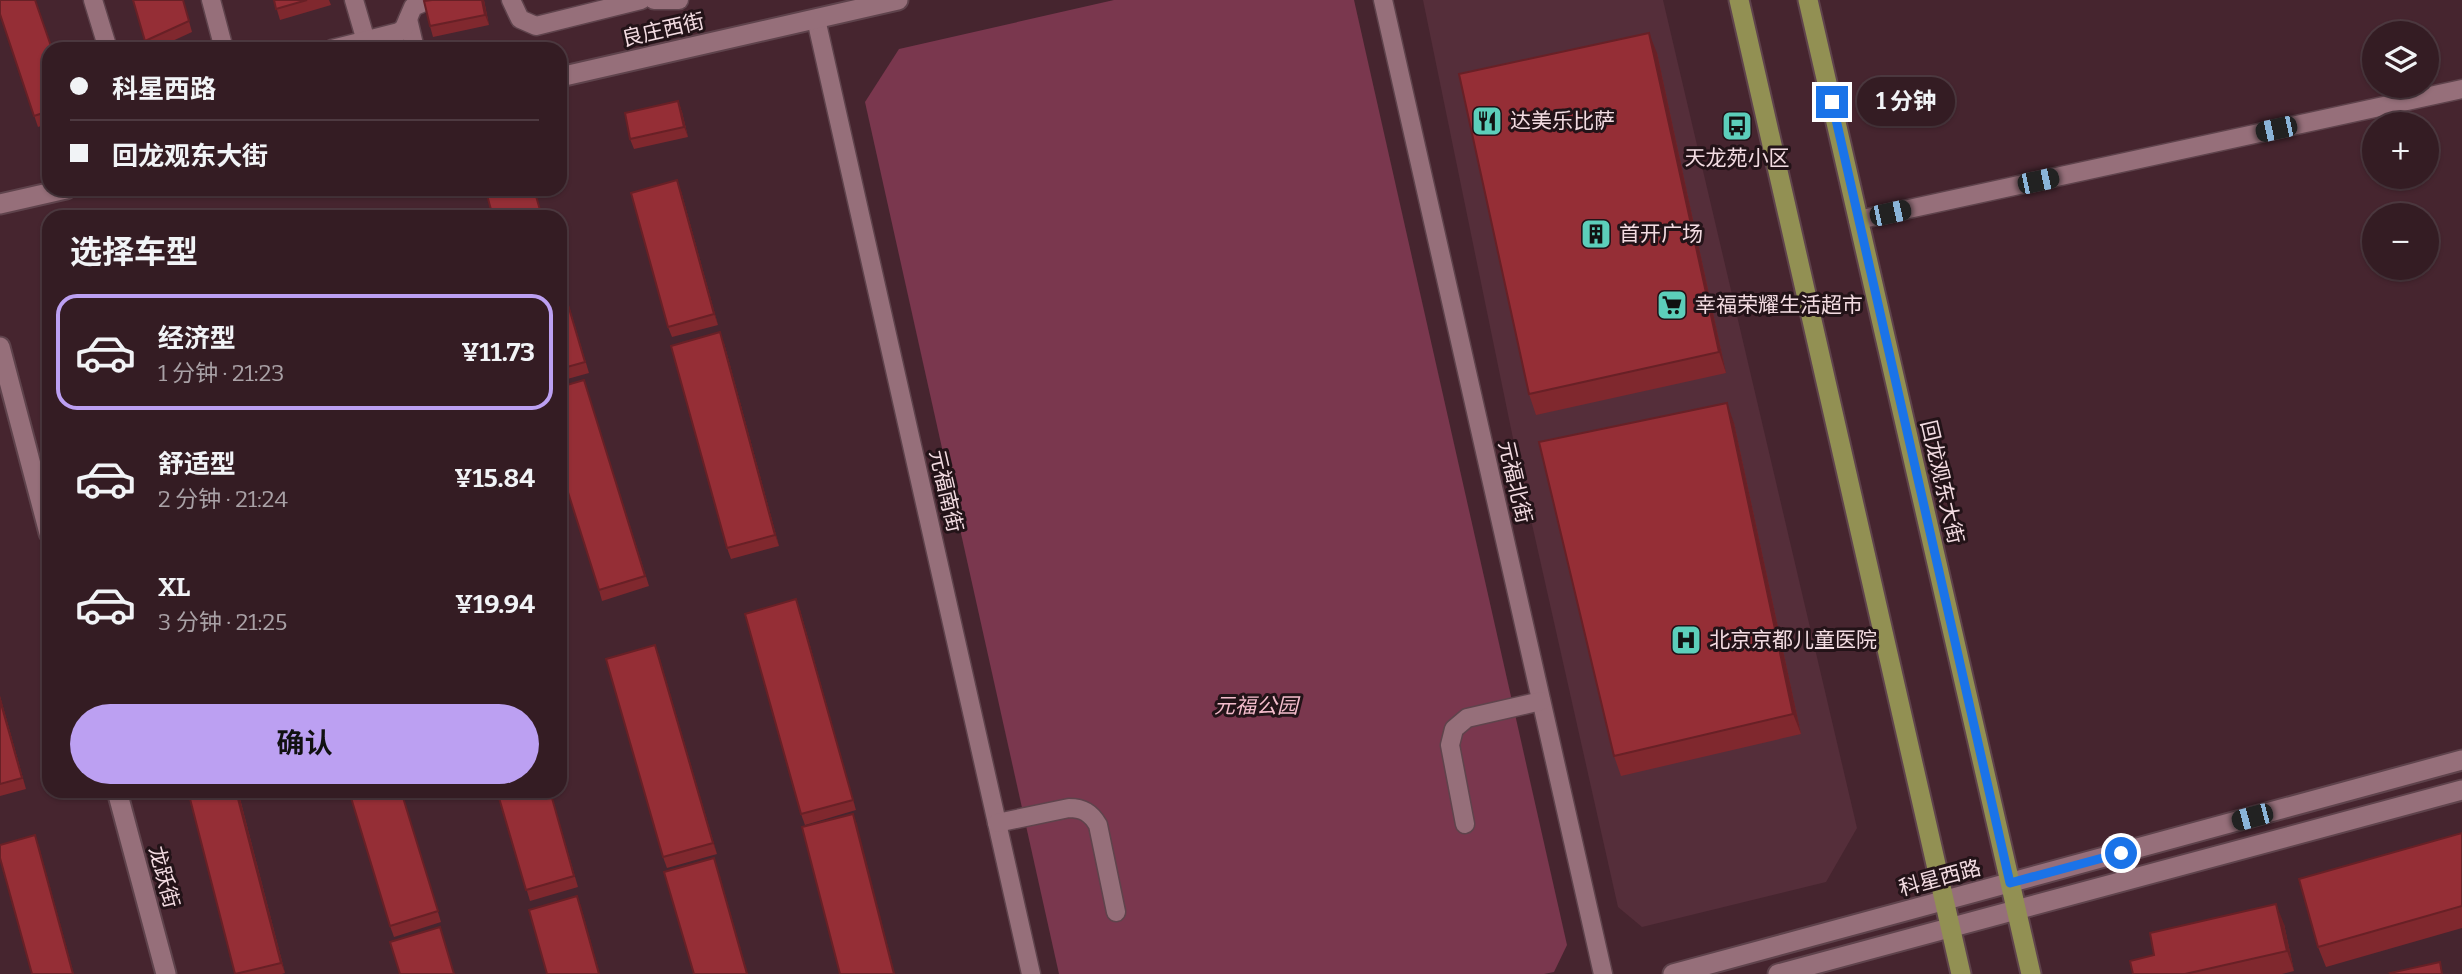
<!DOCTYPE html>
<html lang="zh">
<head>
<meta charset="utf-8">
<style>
  body { margin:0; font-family:Bitter,"Noto Sans SC",serif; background:#3f2930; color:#f1f3f6; height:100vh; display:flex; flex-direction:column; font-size:26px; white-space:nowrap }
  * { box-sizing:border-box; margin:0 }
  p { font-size:23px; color:#a9a1a6 }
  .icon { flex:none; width:38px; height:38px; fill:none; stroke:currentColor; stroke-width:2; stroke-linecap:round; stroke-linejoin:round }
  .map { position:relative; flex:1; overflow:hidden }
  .panel { position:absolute; left:42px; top:210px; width:525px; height:588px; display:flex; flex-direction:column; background:#341c23; border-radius:21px; box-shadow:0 2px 5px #0004,0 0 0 2px #4e3a41 }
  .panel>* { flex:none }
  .banner { position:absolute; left:42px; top:42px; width:525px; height:154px; border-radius:21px; box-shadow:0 2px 5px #0004,0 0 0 2px #4e3a41; display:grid; align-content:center; height:154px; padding:0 28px; background:#341c23 }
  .tools { position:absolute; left:2362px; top:21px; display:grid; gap:14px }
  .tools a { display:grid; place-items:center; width:77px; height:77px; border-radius:50%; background:#341c23; box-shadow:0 2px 5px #0004,0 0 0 2px #4e3a41; font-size:35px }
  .end { position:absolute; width:32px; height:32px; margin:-16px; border:9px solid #1a73e8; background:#fff; box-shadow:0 0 0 4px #fff }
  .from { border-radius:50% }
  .bubble { position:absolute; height:49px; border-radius:24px; background:#341c23; box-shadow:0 2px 5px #0004,0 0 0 2px #4e3a41; font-size:23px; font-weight:700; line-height:49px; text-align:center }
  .car { position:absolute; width:21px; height:42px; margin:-21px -10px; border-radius:9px; box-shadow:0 0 5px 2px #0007; background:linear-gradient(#222 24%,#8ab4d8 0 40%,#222 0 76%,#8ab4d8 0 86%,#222 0) }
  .banner b { display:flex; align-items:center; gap:24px; height:66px; font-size:26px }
  .banner b+b { border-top:2px solid #4e3a41 }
  .banner i { width:18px; height:18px; background:#f1f3f6 }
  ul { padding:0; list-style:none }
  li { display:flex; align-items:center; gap:21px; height:116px; margin:0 14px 10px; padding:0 14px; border:4px solid transparent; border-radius:21px }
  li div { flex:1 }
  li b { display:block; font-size:26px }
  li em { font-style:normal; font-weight:700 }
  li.selected { border-color:#bca0f2 }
  li>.icon { width:63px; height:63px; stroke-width:1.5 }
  h2 { padding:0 28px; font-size:32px; line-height:84px }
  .action { display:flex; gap:14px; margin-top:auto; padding:14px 28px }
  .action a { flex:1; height:80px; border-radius:42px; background:#bca0f2; color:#111; font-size:28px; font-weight:700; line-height:80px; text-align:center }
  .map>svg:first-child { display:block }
  .built { fill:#552e3a }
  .green { fill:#7a374e }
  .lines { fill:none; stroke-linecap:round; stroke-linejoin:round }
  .minor-casing { stroke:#5f434c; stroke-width:21 }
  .tertiary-casing { stroke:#5f434c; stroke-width:23 }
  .primary-casing { stroke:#5f434c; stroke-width:23 }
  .minor { stroke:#966f7a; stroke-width:18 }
  .tertiary { stroke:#966f7a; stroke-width:19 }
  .primary { stroke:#929053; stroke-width:19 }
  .wall { fill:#80282e }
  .shaded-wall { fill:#682026 }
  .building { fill:#952e36; stroke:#682026; stroke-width:2 }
  .route { stroke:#1a73e8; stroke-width:9 }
  .labels { text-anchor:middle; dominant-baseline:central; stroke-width:6; stroke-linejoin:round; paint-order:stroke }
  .street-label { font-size:21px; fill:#f3dce2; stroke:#231318 }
  .poi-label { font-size:21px; fill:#f3dce2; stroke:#231318; text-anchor:start }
  .park-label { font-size:21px; font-style:italic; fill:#f3bccb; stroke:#231318 }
</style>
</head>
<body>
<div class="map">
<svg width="2462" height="974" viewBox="0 0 2462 974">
  <rect width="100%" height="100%" fill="#46252f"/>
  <polygon class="built" points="1423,0 1663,0 1857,828 1826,882 1642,927 1618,907 1516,453"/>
  <polygon class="green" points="1114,0 1354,0 1567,945 1554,972 1544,974 1059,974 865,102 899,49"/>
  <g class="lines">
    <g class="minor-casing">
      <g id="minor">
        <polyline points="93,0 108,49"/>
        <polyline points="211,0 224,49"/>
        <polyline points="354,0 366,41"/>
        <polyline points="511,0 520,19 536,26 641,0"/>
        <polyline points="654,0 679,0"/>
        <polyline points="1383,0 1603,974"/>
        <polyline points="408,19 415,49"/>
        <polyline points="816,19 1031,974"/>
        <polyline points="332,49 399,32 404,28 413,7 429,0"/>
        <polyline points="1858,220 2462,89"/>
        <path d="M997 823 1069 808C1083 808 1091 813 1098 825L1116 912"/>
        <polyline points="1465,824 1450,745 1454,729 1467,718 1541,701"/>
      </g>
    </g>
    <g class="tertiary-casing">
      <g id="tertiary">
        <polyline points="560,77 898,0"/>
        <polyline points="0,204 66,189"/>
        <polyline points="0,347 49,533"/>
        <polyline points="117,791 166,974"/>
        <polyline points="1673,974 2462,760"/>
        <polyline points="1778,974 2462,790"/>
      </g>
    </g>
    <g class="primary-casing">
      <g id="primary">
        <polyline points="1739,0 1961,974"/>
        <polyline points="1808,0 2031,974"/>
      </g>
    </g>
    <use href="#minor" class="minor"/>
    <use href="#tertiary" class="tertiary"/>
    <use href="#primary" class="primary"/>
  </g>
  <g class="wall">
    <polygon points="133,0 183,0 192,32 155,49 147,49"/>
    <polygon points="274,0 329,0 331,5 280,20"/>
    <polygon points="484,0 489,25 433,37 430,26"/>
    <polygon points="0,14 49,49 49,123 38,127"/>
    <polygon points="1657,53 1726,373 1536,415 1529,394"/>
    <polygon points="678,101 682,112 688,137 634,149 630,139"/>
    <polygon points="681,191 718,325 672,337 668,327"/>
    <polygon points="560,276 589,373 560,381"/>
    <polygon points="724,343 779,546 731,559 727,548"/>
    <polygon points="584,380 649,586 602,601 599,590"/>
    <polygon points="1734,423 1801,734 1621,776 1614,756"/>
    <polygon points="800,610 856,810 805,825 801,814"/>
    <polygon points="655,645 717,854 667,868 663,857"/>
    <polygon points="0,696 26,789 0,796"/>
    <polygon points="238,791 285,973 282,974 235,974"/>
    <polygon points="401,791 441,922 394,937 390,926"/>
    <polygon points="497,791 550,791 578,887 530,901"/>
    <polygon points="2462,833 2462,928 2326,967 2318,947"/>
    <polygon points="2284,924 2294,971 2282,974 2133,974 2154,955"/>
  </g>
  <g class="shaded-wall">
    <polygon points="482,0 484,0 489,25 485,15"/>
    <polygon points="1649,33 1657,53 1726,373 1719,352"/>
    <polygon points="678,101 682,112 688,137 684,127"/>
    <polygon points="677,180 681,191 718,325 714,314"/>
    <polygon points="720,332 724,343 779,546 775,535"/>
    <polygon points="1727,403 1734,423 1801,734 1793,714"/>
    <polygon points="796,599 800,610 856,810 853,800"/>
    <polygon points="655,645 659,655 717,854 713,843"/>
    <polygon points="0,696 26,789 0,700"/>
    <polygon points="236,791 238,791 285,973 281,963"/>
    <polygon points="853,814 857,824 895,974 894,974"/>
    <polygon points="35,835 39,846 74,974 73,974"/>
    <polygon points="714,858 718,869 748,974 747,974"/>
    <polygon points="577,896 581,906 600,974 599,974"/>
    <polygon points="2276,904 2284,924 2294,971 2287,951"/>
  </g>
  <g class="building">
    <polygon points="0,0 35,0 52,49 49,49 49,111 34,116 0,14"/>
    <polygon points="133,0 183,0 189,21 145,41"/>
    <polygon points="274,0 307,0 276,9"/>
    <polygon points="432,0 482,0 485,15 430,26 424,1"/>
    <polygon points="1649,33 1719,352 1529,394 1459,74"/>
    <polygon points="678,101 684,127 630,139 625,113"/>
    <polygon points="677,180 714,314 668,327 631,193"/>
    <polygon points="507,189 534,189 542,217 493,217 487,195"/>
    <polygon points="395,209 397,217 368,217"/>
    <polygon points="560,278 585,362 560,369"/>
    <polygon points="720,332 775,535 727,548 671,346"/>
    <polygon points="584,380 645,576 599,590 560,467 560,387"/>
    <polygon points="1727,403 1793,714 1614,756 1539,442"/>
    <polygon points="796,599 853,800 801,814 745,614"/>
    <polygon points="655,645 713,843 663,857 606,659"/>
    <polygon points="0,700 22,778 0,784"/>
    <polygon points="188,791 236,791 281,963 235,974"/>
    <polygon points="349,791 401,791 438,911 390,926"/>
    <polygon points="497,791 550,791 574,876 526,890"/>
    <polygon points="853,814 894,974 840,974 802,827"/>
    <polygon points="2462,833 2462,906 2318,947 2299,879"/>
    <polygon points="35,835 73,974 32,974 0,858 0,845"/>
    <polygon points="714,858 747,974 694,974 664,872"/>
    <polygon points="577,896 599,974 547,974 529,910"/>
    <polygon points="2276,904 2287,951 2185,974 2133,974 2130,961 2154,955 2150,933"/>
    <polygon points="440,927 454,974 400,974 390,942"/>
    <polygon points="2440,962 2442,974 2391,974 2390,973"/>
  </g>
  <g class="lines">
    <polyline class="route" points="1832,102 2010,883 2121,853"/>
  </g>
  <defs>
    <g id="restaurant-square" transform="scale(1.575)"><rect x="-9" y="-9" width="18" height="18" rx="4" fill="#5cceba" stroke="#231318"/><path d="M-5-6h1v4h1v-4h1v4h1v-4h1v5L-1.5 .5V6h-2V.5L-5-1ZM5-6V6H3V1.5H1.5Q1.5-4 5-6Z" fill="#111"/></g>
    <g id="bus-square" transform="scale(1.575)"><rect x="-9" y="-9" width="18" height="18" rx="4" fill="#5cceba" stroke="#231318"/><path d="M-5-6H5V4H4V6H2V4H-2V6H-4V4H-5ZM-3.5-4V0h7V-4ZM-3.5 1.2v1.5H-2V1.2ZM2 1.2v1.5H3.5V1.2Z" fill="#111"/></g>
    <g id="building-square" transform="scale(1.575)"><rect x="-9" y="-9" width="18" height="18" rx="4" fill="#5cceba" stroke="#231318"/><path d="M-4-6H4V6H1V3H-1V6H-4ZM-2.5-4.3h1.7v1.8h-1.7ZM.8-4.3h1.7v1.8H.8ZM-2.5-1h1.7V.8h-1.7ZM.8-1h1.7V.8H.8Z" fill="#111"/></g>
    <g id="supermarket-square" transform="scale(1.575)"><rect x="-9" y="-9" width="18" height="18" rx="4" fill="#5cceba" stroke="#231318"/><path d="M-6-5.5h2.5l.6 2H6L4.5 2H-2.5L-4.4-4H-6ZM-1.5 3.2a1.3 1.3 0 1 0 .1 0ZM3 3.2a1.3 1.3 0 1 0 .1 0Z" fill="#111"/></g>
    <g id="hospital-square" transform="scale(1.575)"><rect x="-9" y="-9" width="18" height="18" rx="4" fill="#5cceba" stroke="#231318"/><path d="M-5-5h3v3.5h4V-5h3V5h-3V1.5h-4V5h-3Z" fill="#111"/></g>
  </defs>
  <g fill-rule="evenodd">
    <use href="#restaurant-square" x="1487" y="121"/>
    <use href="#bus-square" x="1737" y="126"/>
    <use href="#building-square" x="1596" y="234"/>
    <use href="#supermarket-square" x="1672" y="305"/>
    <use href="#hospital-square" x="1686" y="640"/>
  </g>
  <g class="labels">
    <g class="street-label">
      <text transform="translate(663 30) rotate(-13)">良庄西街</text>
      <text transform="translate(1515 482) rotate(77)">元福北街</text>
      <text transform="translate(1942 482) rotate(77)">回龙观东大街</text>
      <text transform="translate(946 491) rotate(77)">元福南街</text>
      <text transform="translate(164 877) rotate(75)">龙跃街</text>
      <text transform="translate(1940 878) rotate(-15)">科星西路</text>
    </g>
    <g class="poi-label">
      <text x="1510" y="121">达美乐比萨</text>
      <text x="1737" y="158" text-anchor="middle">天龙苑小区</text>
      <text x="1619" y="234">首开广场</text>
      <text x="1695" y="305">幸福荣耀生活超市</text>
      <text x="1709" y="640">北京京都儿童医院</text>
    </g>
    <g class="park-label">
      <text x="1256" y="706">元福公园</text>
    </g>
  </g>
</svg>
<div class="tools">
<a><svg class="icon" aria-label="layers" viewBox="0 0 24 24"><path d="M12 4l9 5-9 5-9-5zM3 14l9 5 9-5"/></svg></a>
<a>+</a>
<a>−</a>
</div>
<i class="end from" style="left:2121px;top:853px"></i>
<i class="end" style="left:1832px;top:102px"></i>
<div class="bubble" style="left:1857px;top:77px;width:98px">1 分钟</div>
<i class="car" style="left:2276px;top:129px;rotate:258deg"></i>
<i class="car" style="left:2038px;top:181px;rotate:78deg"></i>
<i class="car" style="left:1890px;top:213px;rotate:78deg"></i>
<i class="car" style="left:2252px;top:817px;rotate:255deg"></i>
<div class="banner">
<b><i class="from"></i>科星西路</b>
<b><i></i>回龙观东大街</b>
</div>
<section class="panel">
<h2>选择车型</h2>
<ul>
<li class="selected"><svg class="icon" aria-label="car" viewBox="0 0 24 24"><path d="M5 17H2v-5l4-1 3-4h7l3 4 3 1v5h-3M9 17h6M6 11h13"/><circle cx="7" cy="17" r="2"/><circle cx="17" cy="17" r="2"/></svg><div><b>经济型</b><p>1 分钟 · 21:23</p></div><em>¥11.73</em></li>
<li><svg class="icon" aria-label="car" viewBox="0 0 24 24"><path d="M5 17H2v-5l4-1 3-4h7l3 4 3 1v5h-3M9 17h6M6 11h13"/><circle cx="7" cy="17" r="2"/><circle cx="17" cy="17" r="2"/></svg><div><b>舒适型</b><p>2 分钟 · 21:24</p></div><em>¥15.84</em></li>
<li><svg class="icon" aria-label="car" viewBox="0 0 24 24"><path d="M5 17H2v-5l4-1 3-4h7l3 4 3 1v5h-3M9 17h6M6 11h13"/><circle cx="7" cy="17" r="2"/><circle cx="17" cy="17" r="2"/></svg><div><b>XL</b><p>3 分钟 · 21:25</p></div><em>¥19.94</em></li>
</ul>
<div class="action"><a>确认</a></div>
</section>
</div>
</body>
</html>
